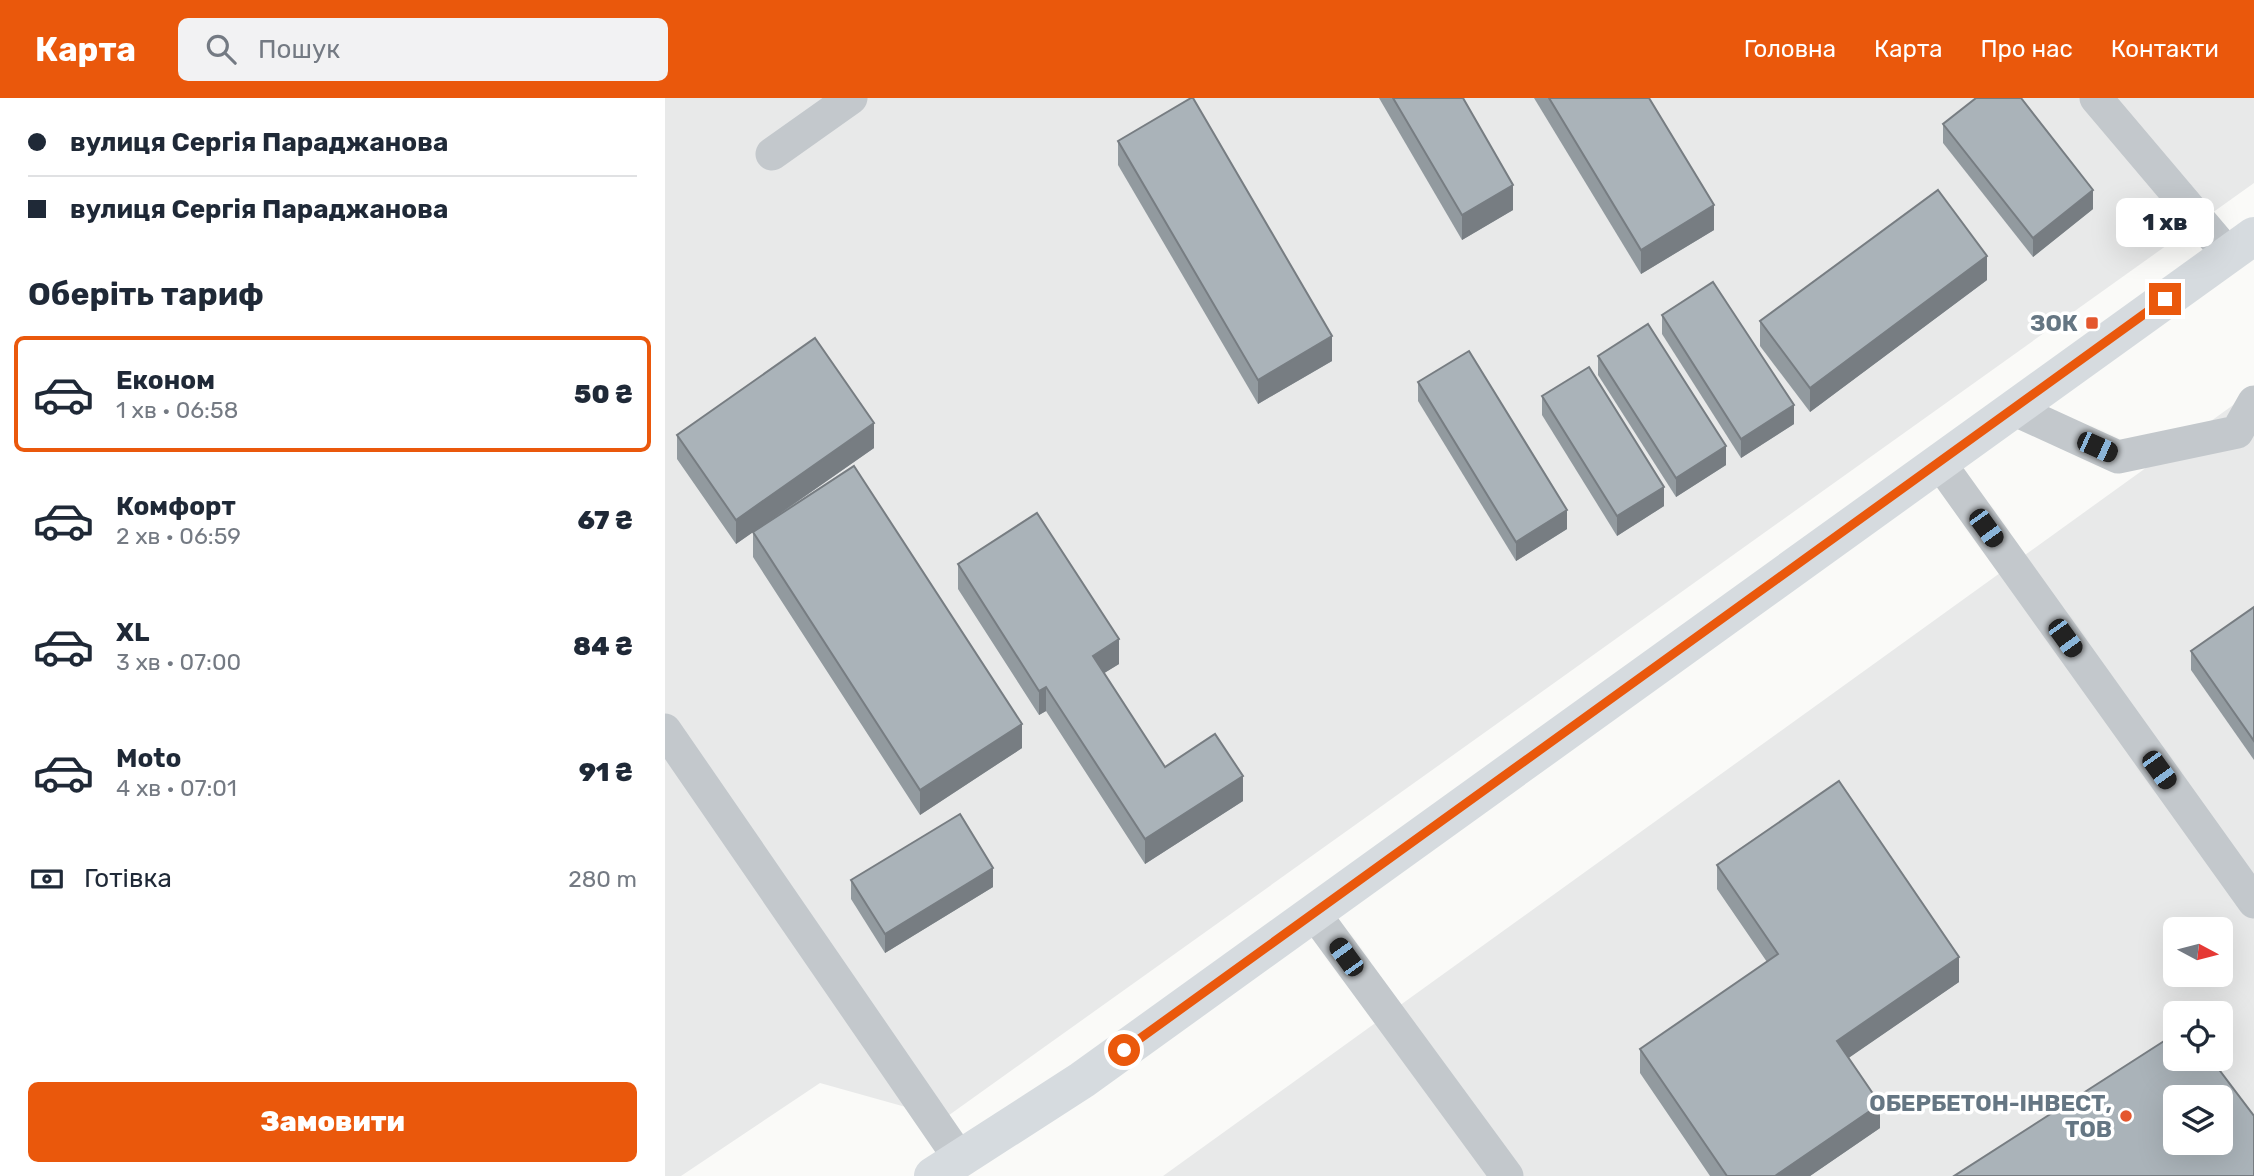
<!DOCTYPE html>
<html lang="uk">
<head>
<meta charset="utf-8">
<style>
  body { margin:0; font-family:Rubik,sans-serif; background:#f2f2f3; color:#1f2937; height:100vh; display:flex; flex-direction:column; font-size:26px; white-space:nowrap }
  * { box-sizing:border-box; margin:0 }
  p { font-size:23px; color:#747a83 }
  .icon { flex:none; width:38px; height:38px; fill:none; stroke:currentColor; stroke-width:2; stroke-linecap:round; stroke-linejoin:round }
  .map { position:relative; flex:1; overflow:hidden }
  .drawer { display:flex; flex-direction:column; background:#fff; width:665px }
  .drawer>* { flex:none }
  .guide { display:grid; align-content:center; height:154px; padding:0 28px; background:#fff }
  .needle { width:46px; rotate:97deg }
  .fabs { position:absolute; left:1498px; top:819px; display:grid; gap:14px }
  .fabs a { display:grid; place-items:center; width:70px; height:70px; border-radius:10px; background:#fff; box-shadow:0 7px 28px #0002; font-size:35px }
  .end { position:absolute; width:32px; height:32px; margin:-16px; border:9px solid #ea580c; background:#fff; box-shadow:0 0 0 4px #fff }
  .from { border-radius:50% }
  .bubble { position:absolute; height:49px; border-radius:10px; background:#fff; box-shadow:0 7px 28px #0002; font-size:23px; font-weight:800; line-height:49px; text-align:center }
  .car { position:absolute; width:21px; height:42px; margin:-21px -10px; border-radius:9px; box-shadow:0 0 5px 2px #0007; background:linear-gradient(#222 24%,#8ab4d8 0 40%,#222 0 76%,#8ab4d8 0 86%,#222 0) }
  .guide b { display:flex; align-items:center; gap:24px; height:66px; font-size:26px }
  .guide b+b { border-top:2px solid #e0e1e3 }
  .guide i { width:18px; height:18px; background:#1f2937 }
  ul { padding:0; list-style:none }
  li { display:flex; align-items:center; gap:21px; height:116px; margin:0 14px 10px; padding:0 14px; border:4px solid transparent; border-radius:10px }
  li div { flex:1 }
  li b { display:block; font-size:26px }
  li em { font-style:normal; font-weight:800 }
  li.selected { border-color:#ea580c }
  li>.icon { width:63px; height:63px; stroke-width:1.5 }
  h2 { padding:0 28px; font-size:32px; line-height:84px }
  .pay { display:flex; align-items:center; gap:18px; height:77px; padding:0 28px; font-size:26px }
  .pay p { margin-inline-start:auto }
  .cta { display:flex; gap:14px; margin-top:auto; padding:14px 28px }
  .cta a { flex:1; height:80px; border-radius:10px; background:#ea580c; color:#fff; font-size:28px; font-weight:800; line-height:80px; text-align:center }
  header { display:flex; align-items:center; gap:42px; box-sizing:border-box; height:98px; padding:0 35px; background:#ea580c; color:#fff }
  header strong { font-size:33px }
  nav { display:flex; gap:38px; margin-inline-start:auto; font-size:24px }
  .search { width:490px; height:63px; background:#f2f2f3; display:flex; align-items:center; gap:18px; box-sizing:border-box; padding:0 24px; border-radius:10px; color:#747a83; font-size:26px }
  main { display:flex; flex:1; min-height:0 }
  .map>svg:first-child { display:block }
  .built { fill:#e8e9e9; fill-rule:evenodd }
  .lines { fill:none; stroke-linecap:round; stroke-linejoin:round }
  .minor { stroke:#c3c8cc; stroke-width:33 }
  .major { stroke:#d6dbdf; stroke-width:38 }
  .wall { fill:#929a9f }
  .shaded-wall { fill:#777d82 }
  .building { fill:#aab3b9; stroke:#777d82; stroke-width:2; fill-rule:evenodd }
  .route { stroke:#ea580c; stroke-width:9 }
  .poi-dot { fill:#e4572e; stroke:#fff; stroke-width:2.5 }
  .labels { text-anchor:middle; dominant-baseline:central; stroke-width:7; stroke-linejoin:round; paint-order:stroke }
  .poi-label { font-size:23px; font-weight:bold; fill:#657683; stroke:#fff; text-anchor:end }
</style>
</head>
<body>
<header>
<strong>Карта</strong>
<div class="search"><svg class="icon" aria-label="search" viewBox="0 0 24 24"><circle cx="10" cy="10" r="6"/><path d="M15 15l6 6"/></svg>Пошук</div>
<nav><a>Головна</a><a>Карта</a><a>Про нас</a><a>Контакти</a></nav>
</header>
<main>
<section class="drawer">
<div class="guide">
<b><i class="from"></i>вулиця Сергія Параджанова</b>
<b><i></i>вулиця Сергія Параджанова</b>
</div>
<h2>Оберіть тариф</h2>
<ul>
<li class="selected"><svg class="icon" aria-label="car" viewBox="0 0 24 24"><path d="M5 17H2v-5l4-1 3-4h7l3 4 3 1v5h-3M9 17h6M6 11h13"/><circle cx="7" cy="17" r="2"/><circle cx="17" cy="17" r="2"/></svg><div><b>Економ</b><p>1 хв · 06:58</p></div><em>50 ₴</em></li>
<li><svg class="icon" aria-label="car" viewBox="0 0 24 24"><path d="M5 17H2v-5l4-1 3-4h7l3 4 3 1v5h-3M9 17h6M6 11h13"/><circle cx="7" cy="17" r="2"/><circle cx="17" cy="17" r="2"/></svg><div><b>Комфорт</b><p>2 хв · 06:59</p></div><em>67 ₴</em></li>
<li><svg class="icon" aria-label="car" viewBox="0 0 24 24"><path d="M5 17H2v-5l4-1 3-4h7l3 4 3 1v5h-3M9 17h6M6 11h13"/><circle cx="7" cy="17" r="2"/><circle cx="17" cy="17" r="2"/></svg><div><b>XL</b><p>3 хв · 07:00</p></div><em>84 ₴</em></li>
<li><svg class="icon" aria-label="car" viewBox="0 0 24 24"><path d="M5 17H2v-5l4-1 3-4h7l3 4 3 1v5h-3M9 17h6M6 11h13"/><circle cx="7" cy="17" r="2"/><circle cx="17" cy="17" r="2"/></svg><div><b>Moto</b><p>4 хв · 07:01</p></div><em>91 ₴</em></li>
</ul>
<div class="pay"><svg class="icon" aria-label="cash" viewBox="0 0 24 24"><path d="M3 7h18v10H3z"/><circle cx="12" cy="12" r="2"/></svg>Готівка<p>280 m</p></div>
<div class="cta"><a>Замовити</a></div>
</section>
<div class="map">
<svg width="1589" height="1078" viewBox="0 0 1589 1078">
  <rect width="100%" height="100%" fill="#fafaf8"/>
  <g class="built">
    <polygon points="0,0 1589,0 1589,85 280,1020 155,985 16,1078 0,1078"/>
    <path d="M1589 292V1078H498ZM1510 831H1556V877H1510ZM1510 915H1556V961H1510ZM1510 999H1556V1045H1510Z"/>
  </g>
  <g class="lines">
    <g class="minor">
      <polyline points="1431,0 1563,156"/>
      <polyline points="107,56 186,0"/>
      <polyline points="1348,311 1453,359 1572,334 1589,304"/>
      <polyline points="1274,364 1589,804"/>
      <polyline points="0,632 295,1061"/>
      <polyline points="649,815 842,1078"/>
    </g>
    <polyline class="major" points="268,1078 417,982 1589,138"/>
  </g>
  <g class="wall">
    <polygon points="714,0 798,0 848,112 797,142"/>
    <polygon points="869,0 984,0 1049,132 976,176"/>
    <polygon points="1278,26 1428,111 1368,159 1278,45"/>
    <polygon points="453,43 667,263 593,306 453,67"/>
    <polygon points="1322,182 1145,314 1095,248 1095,223"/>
    <polygon points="997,217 1129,326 1076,360 997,236"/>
    <polygon points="933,258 1061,367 1011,399 933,277"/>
    <polygon points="753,284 902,431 851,463 753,303"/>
    <polygon points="877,298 999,408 952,438 877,317"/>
    <polygon points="12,337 209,350 95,430 357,650 255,717 88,459 88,434 71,446 12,361"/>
    <polygon points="293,466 454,566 439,575 500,669 578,703 480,766 381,613 374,617 293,491"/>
    <polygon points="1589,509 1589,662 1526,572 1526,553"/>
    <polygon points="1052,767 1294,884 1183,960 1215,1030 1145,1078 1045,1078 975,975 975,951 1102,864 1052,791"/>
    <polygon points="186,782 328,789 220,855 186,801"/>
  </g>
  <g class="shaded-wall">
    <polygon points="848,87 848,112 797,142 797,117"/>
    <polygon points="1428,92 1428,111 1368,159 1368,140"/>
    <polygon points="1049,107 1049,132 976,176 976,152"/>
    <polygon points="1322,158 1322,182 1145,314 1145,290"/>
    <polygon points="667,238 667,263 593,306 593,282"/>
    <polygon points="1129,307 1129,326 1076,360 1076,341"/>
    <polygon points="209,325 209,350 71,446 71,422"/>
    <polygon points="1061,348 1061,367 1011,399 1011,380"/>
    <polygon points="999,389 999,408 952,438 952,418"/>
    <polygon points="902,412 902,431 851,463 851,444"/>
    <polygon points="454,541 454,566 428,582 428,558"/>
    <polygon points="381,589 381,613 374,617 374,593"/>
    <polygon points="357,626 357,650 255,717 255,692"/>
    <polygon points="578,678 578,703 480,766 480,741"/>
    <polygon points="328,770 328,789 220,855 220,836"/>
    <polygon points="1294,859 1294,884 1172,968 1172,943"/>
    <polygon points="1215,1006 1215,1030 1145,1078 1110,1078"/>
  </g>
  <g class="building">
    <polygon points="526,0 528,0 667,238 593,282 453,43"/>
    <polygon points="728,0 798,0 848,87 797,117"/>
    <polygon points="884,0 984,0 1049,107 976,152"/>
    <polygon points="1311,0 1356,0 1428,92 1368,140 1278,26"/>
    <polygon points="1273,92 1322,158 1145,290 1095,223"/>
    <polygon points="1048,184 1129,307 1076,341 997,217"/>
    <polygon points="983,226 1061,348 1011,380 933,258"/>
    <polygon points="150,240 209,325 71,422 12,337"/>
    <polygon points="804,253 902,412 851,444 753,284"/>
    <polygon points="924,269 999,389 952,418 877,298"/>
    <polygon points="189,368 357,626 255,692 88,434"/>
    <polygon points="372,415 454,541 428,558 500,669 550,636 578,678 480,741 381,589 374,593 293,466"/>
    <polygon points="1589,509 1589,643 1526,553"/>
    <polygon points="1174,683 1294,859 1172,943 1215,1006 1110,1078 1062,1078 975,951 1113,856 1052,767"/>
    <polygon points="295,716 328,770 220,836 186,782"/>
    <path d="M1510 936V961H1546L1589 1018V1078H1289ZM1510 999H1556V1045H1510Z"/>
  </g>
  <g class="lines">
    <polyline class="route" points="459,952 1500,201"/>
  </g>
  <g class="poi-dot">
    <rect x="1420" y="218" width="14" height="14" rx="3.5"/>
    <circle cx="1461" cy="1018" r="7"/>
  </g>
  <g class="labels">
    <g class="poi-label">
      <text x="1413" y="225">ЗОК</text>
      <text x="1447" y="1005">ОБЕРБЕТОН-ІНВЕСТ,<tspan x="1447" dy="26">ТОВ</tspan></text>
    </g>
  </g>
</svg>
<div class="fabs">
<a><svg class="needle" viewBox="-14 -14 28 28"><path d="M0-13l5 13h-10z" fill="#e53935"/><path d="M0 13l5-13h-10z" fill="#747a83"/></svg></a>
<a><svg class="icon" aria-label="locate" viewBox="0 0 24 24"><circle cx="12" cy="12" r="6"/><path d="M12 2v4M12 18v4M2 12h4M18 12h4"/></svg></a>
<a><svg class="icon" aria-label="layers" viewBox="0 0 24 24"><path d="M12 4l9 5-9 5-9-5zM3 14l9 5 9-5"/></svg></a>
</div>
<i class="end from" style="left:459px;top:952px"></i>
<i class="end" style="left:1500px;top:201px"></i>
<div class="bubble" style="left:1451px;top:100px;width:98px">1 хв</div>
<i class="car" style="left:1432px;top:349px;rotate:114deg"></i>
<i class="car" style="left:1321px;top:430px;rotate:144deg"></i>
<i class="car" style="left:1400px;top:540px;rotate:144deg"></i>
<i class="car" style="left:1494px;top:672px;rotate:144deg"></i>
<i class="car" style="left:681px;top:859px;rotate:324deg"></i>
</div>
</main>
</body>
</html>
